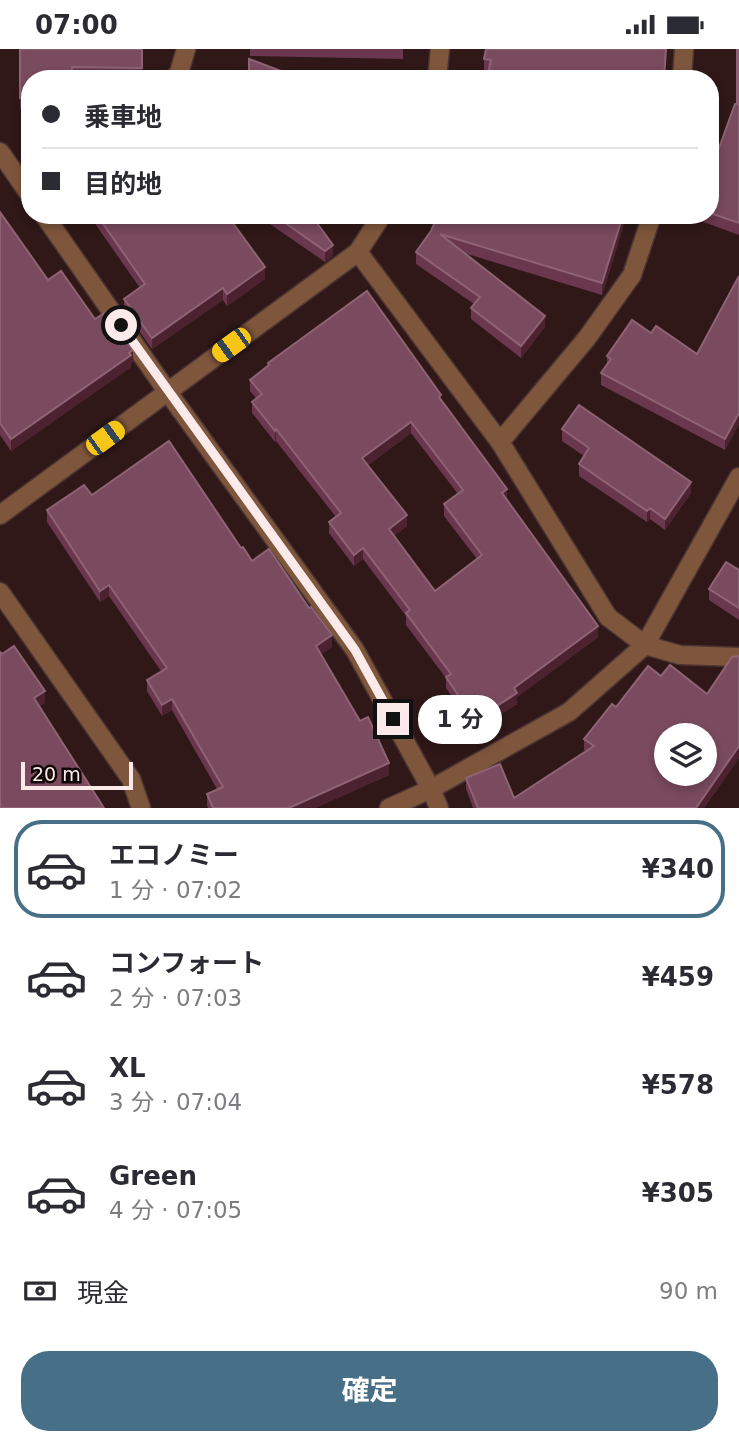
<!DOCTYPE html>
<html lang="ja">
<head>
<meta charset="utf-8">
<style>
  body { margin:0; font-family:"DejaVu Sans","Noto Sans JP",sans-serif; background:#f7f7f7; color:#2b2b33; height:100vh; display:flex; flex-direction:column; font-size:26px; white-space:nowrap }
  * { box-sizing:border-box; margin:0 }
  p { font-size:23px; color:#7c7c81 }
  .icon { flex:none; width:38px; height:38px; fill:none; stroke:currentColor; stroke-width:2; stroke-linecap:round; stroke-linejoin:round }
  .map { position:relative; height:759px; overflow:hidden }
  .sheet { display:flex; flex-direction:column; background:#fff; flex:1 }
  .sheet>* { flex:none }
  .hud { position:absolute; left:21px; top:21px; width:698px; height:154px; border-radius:28px; box-shadow:0 4px 10px #0003; display:grid; align-content:center; height:154px; padding:0 21px; background:#fff }
  .buttons { position:absolute; left:654px; top:674px; display:grid; gap:14px }
  .buttons a { display:grid; place-items:center; width:63px; height:63px; border-radius:50%; background:#fff; box-shadow:0 4px 10px #0003; font-size:35px }
  .scale { position:absolute; left:21px; bottom:18px; width:112px; box-sizing:border-box; padding-left:7px; border:4px solid #fbeae9; border-top:0; font-size:19px; line-height:24px; white-space:nowrap; color:#fbeae9; -webkit-text-stroke:5px #100706; paint-order:stroke }
  .end { position:absolute; width:32px; height:32px; margin:-16px; border:9px solid #fbeae9; background:#111; box-shadow:0 0 0 4px #111 }
  .from { border-radius:50% }
  .bubble { position:absolute; height:49px; border-radius:24px; background:#fff; box-shadow:0 4px 10px #0003; font-size:23px; font-weight:700; line-height:49px; text-align:center }
  .car { position:absolute; width:21px; height:42px; margin:-21px -10px; border-radius:9px; box-shadow:0 0 5px 2px #0007; background:linear-gradient(#f5c518 24%,#345 0 40%,#f5c518 0 76%,#345 0 86%,#f5c518 0) }
  .hud b { display:flex; align-items:center; gap:24px; height:66px; font-size:26px }
  .hud b+b { border-top:2px solid #e1e1e2 }
  .hud i { width:18px; height:18px; background:#2b2b33 }
  ul { padding:12px 0 0; list-style:none }
  li { display:flex; align-items:center; gap:21px; height:98px; margin:0 14px 10px; padding:0 7px; border:4px solid transparent; border-radius:28px }
  li div { flex:1 }
  li b { display:block; font-size:26px }
  li em { font-style:normal; font-weight:700 }
  li.selected { border-color:#476f88 }
  li>.icon { width:63px; height:63px; stroke-width:1.5 }
  .pay { display:flex; align-items:center; gap:18px; height:77px; padding:0 21px; font-size:26px }
  .pay p { margin-inline-start:auto }
  .action { display:flex; gap:14px; margin-top:auto; padding:14px 21px }
  .action a { flex:1; height:80px; border-radius:28px; background:#476f88; color:#fff; font-size:28px; font-weight:700; line-height:80px; text-align:center }
  .status { display:flex; justify-content:space-between; align-items:center; height:49px; padding:0 35px; background:#fff; direction:ltr }
  .status svg { height:19px; fill:currentColor }
  .map>svg:first-child { display:block }
  .lines { fill:none; stroke-linecap:round; stroke-linejoin:round }
  .minor-casing { stroke:#4c3534; stroke-width:21 }
  .minor { stroke:#7e563c; stroke-width:18 }
  .wall { fill:#6b374e; fill-rule:evenodd }
  .shaded-wall { fill:#4c2231 }
  .building { fill:#7a4a5e; stroke:#8e6374; stroke-width:2; fill-rule:evenodd }
  .route { stroke:#fbeae9; stroke-width:9 }
</style>
</head>
<body>
<div class="status"><b>07:00</b><svg viewBox="0 0 49 12"><path d="M0 12V9h3v3zM5 12V6h3v6zM10 12V3h3v9zM15 12V0h3v12zM26 1h20v11H26zM47 4h2v5h-2z"/></svg></div>
<div class="map">
<svg width="739" height="759" viewBox="0 0 739 759">
  <rect width="100%" height="100%" fill="#2f1817"/>
  <g class="lines">
    <g class="minor-casing">
      <g id="minor">
        <polyline points="173,30 179,24 186,0"/>
        <polyline points="437,30 440,0"/>
        <polyline points="682,30 684,0"/>
        <polyline points="0,103 30,146"/>
        <polyline points="44,166 167,342 355,601 431,740 439,759"/>
        <polyline points="358,203 500,393 608,568 645,596 680,606 739,608"/>
        <polyline points="500,393 587,289 632,226 652,166"/>
        <polyline points="0,466 358,203 382,166"/>
        <polyline points="0,543 131,730 141,759"/>
        <polyline points="389,759 431,740 569,663 645,596 739,428"/>
      </g>
    </g>
    <use href="#minor" class="minor"/>
  </g>
  <g class="wall">
    <polygon points="20,0 142,0 142,30 30,30 30,60 20,60"/>
    <polygon points="250,0 403,0 403,10 250,7"/>
    <polygon points="739,0 739,186 698,171 698,166 710,166 710,124 737,55"/>
    <polygon points="667,7 489,22 484,21 484,10"/>
    <polygon points="0,163 48,231 95,270 133,313 131,314 131,318 11,402 0,386"/>
    <polygon points="89,166 227,166 265,230 227,257 223,251 152,300 124,261 124,250 140,239"/>
    <polygon points="257,166 311,166 333,207 325,213"/>
    <polygon points="624,166 624,175 602,246 464,204 545,278 521,309 471,270 471,259 474,255 416,215 416,203 431,182"/>
    <polygon points="739,227 739,375 725,401 601,336 601,324 607,316 607,307 651,284 697,305"/>
    <path d="M268 314 441 352 598 588 517 648V655L475 682 446 639V629L406 576V567L363 510 354 517 329 484V473L336 468 276 392 275 393 252 364V353L256 349 250 342V331L268 317ZM411 384 458 445 444 455V467L477 510 435 542 394 487 407 477 368 416Z"/>
    <polygon points="562,380 691,444 665,481 650,470 647,473 579,427 579,415 584,407 562,392"/>
    <polygon points="92,446 241,499 332,598 321,605 389,726 315,759 208,759 207,756 207,745 217,740 172,661 162,667 147,642 147,631 161,622 109,547 100,553 47,473 47,461"/>
    <polygon points="739,521 739,571 709,551 709,540"/>
    <polygon points="739,607 739,709 704,759 473,759 466,740 466,729 514,749 586,702 584,701 584,690 616,658 661,627 707,645"/>
  </g>
  <g class="shaded-wall">
    <polygon points="623,166 624,166 624,175 602,246 602,234"/>
    <polygon points="333,196 333,207 325,213 325,202"/>
    <polygon points="265,218 265,230 227,257 227,245"/>
    <polygon points="223,239 223,251 152,300 152,289"/>
    <polygon points="545,267 545,278 521,309 521,297"/>
    <polygon points="133,301 133,313 131,314 131,318 11,402 11,390"/>
    <polygon points="739,364 739,375 725,401 725,390"/>
    <polygon points="411,373 411,384 362,420 362,409"/>
    <polygon points="276,380 276,392 275,393 275,382"/>
    <polygon points="691,433 691,444 665,481 665,470"/>
    <polygon points="507,440 507,451 502,444"/>
    <polygon points="650,459 650,470 647,473 647,462"/>
    <polygon points="407,466 407,477 389,491 389,480"/>
    <polygon points="363,499 363,510 354,517 354,506"/>
    <polygon points="109,536 109,547 100,553 100,542"/>
    <polygon points="598,577 598,588 517,648 517,655 475,682 475,671 514,639"/>
    <polygon points="332,586 332,598 316,609 316,597"/>
    <polygon points="45,642 45,654 34,661 34,649"/>
    <polygon points="172,650 172,661 162,667 162,656"/>
    <polygon points="739,697 739,709 704,759 696,759"/>
    <polygon points="389,714 389,726 315,759 289,759"/>
  </g>
  <g class="building">
    <polygon points="20,0 142,0 142,19 72,18 72,30 30,30 30,49 20,49"/>
    <polygon points="486,0 666,0 664,30 487,30 491,11 484,10"/>
    <polygon points="737,0 739,0 739,174 710,164 710,124 735,55 737,55"/>
    <polygon points="249,10 302,30 249,30"/>
    <polygon points="0,163 48,231 61,222 95,270 106,263 133,301 129,304 131,306 11,390 0,374"/>
    <polygon points="97,166 227,166 265,218 227,245 223,239 152,289 124,250 145,235"/>
    <polygon points="274,166 311,166 333,196 325,202"/>
    <polygon points="438,166 623,166 602,234 440,185 545,267 521,297 471,259 480,248 416,203 431,182"/>
    <polygon points="739,227 739,364 725,390 601,324 611,310 607,307 632,271 651,284 656,277 697,305"/>
    <path d="M367 242 441 346 439 348 507 440 502 444 598 577 514 639 517 644 475 671 446 628 451 625 406 564 410 561 363 499 354 506 329 473 341 464 276 380 275 382 252 353 262 345 250 331 269 316 268 314ZM411 373 463 441 444 455 482 506 435 542 389 480 407 466 362 409Z"/>
    <polygon points="579,356 691,433 665,470 650,459 647,462 579,415 589,399 562,380"/>
    <polygon points="169,392 241,499 243,498 252,512 269,500 309,559 311,558 332,586 316,597 360,672 368,668 389,714 289,759 213,759 207,745 223,738 172,650 162,656 147,631 167,619 109,536 100,542 47,461 84,436 92,446"/>
    <polygon points="726,513 739,521 739,559 709,540"/>
    <polygon points="14,597 45,642 34,649 104,759 0,759 0,603 2,605"/>
    <path d="M739 607V697L696 759H478L466 729 500 715 514 749 594 697 584 690 612 655 616 658 648 617 661 627 670 616 707 645 732 608ZM667 686H705V724H667Z"/>
  </g>
  <g class="lines">
    <polyline class="route" points="121,276 355,601 393,670"/>
  </g>
</svg>
<div class="buttons">
<a><svg class="icon" aria-label="layers" viewBox="0 0 24 24"><path d="M12 4l9 5-9 5-9-5zM3 14l9 5 9-5"/></svg></a>
</div>
<div class="scale">20 m</div>
<i class="end from" style="left:121px;top:276px"></i>
<i class="end" style="left:393px;top:670px"></i>
<div class="bubble" style="left:418px;top:646px;width:84px">1 分</div>
<i class="car" style="left:231px;top:296px;rotate:234deg"></i>
<i class="car" style="left:105px;top:389px;rotate:54deg"></i>
<div class="hud">
<b><i class="from"></i>乗車地</b>
<b><i></i>目的地</b>
</div>
</div>
<section class="sheet">
<ul>
<li class="selected"><svg class="icon" aria-label="car" viewBox="0 0 24 24"><path d="M5 17H2v-5l4-1 3-4h7l3 4 3 1v5h-3M9 17h6M6 11h13"/><circle cx="7" cy="17" r="2"/><circle cx="17" cy="17" r="2"/></svg><div><b>エコノミー</b><p>1 分 · 07:02</p></div><em>¥340</em></li>
<li><svg class="icon" aria-label="car" viewBox="0 0 24 24"><path d="M5 17H2v-5l4-1 3-4h7l3 4 3 1v5h-3M9 17h6M6 11h13"/><circle cx="7" cy="17" r="2"/><circle cx="17" cy="17" r="2"/></svg><div><b>コンフォート</b><p>2 分 · 07:03</p></div><em>¥459</em></li>
<li><svg class="icon" aria-label="car" viewBox="0 0 24 24"><path d="M5 17H2v-5l4-1 3-4h7l3 4 3 1v5h-3M9 17h6M6 11h13"/><circle cx="7" cy="17" r="2"/><circle cx="17" cy="17" r="2"/></svg><div><b>XL</b><p>3 分 · 07:04</p></div><em>¥578</em></li>
<li><svg class="icon" aria-label="car" viewBox="0 0 24 24"><path d="M5 17H2v-5l4-1 3-4h7l3 4 3 1v5h-3M9 17h6M6 11h13"/><circle cx="7" cy="17" r="2"/><circle cx="17" cy="17" r="2"/></svg><div><b>Green</b><p>4 分 · 07:05</p></div><em>¥305</em></li>
</ul>
<div class="pay"><svg class="icon" aria-label="cash" viewBox="0 0 24 24"><path d="M3 7h18v10H3z"/><circle cx="12" cy="12" r="2"/></svg>現金<p>90 m</p></div>
<div class="action"><a>確定</a></div>
</section>
</body>
</html>
